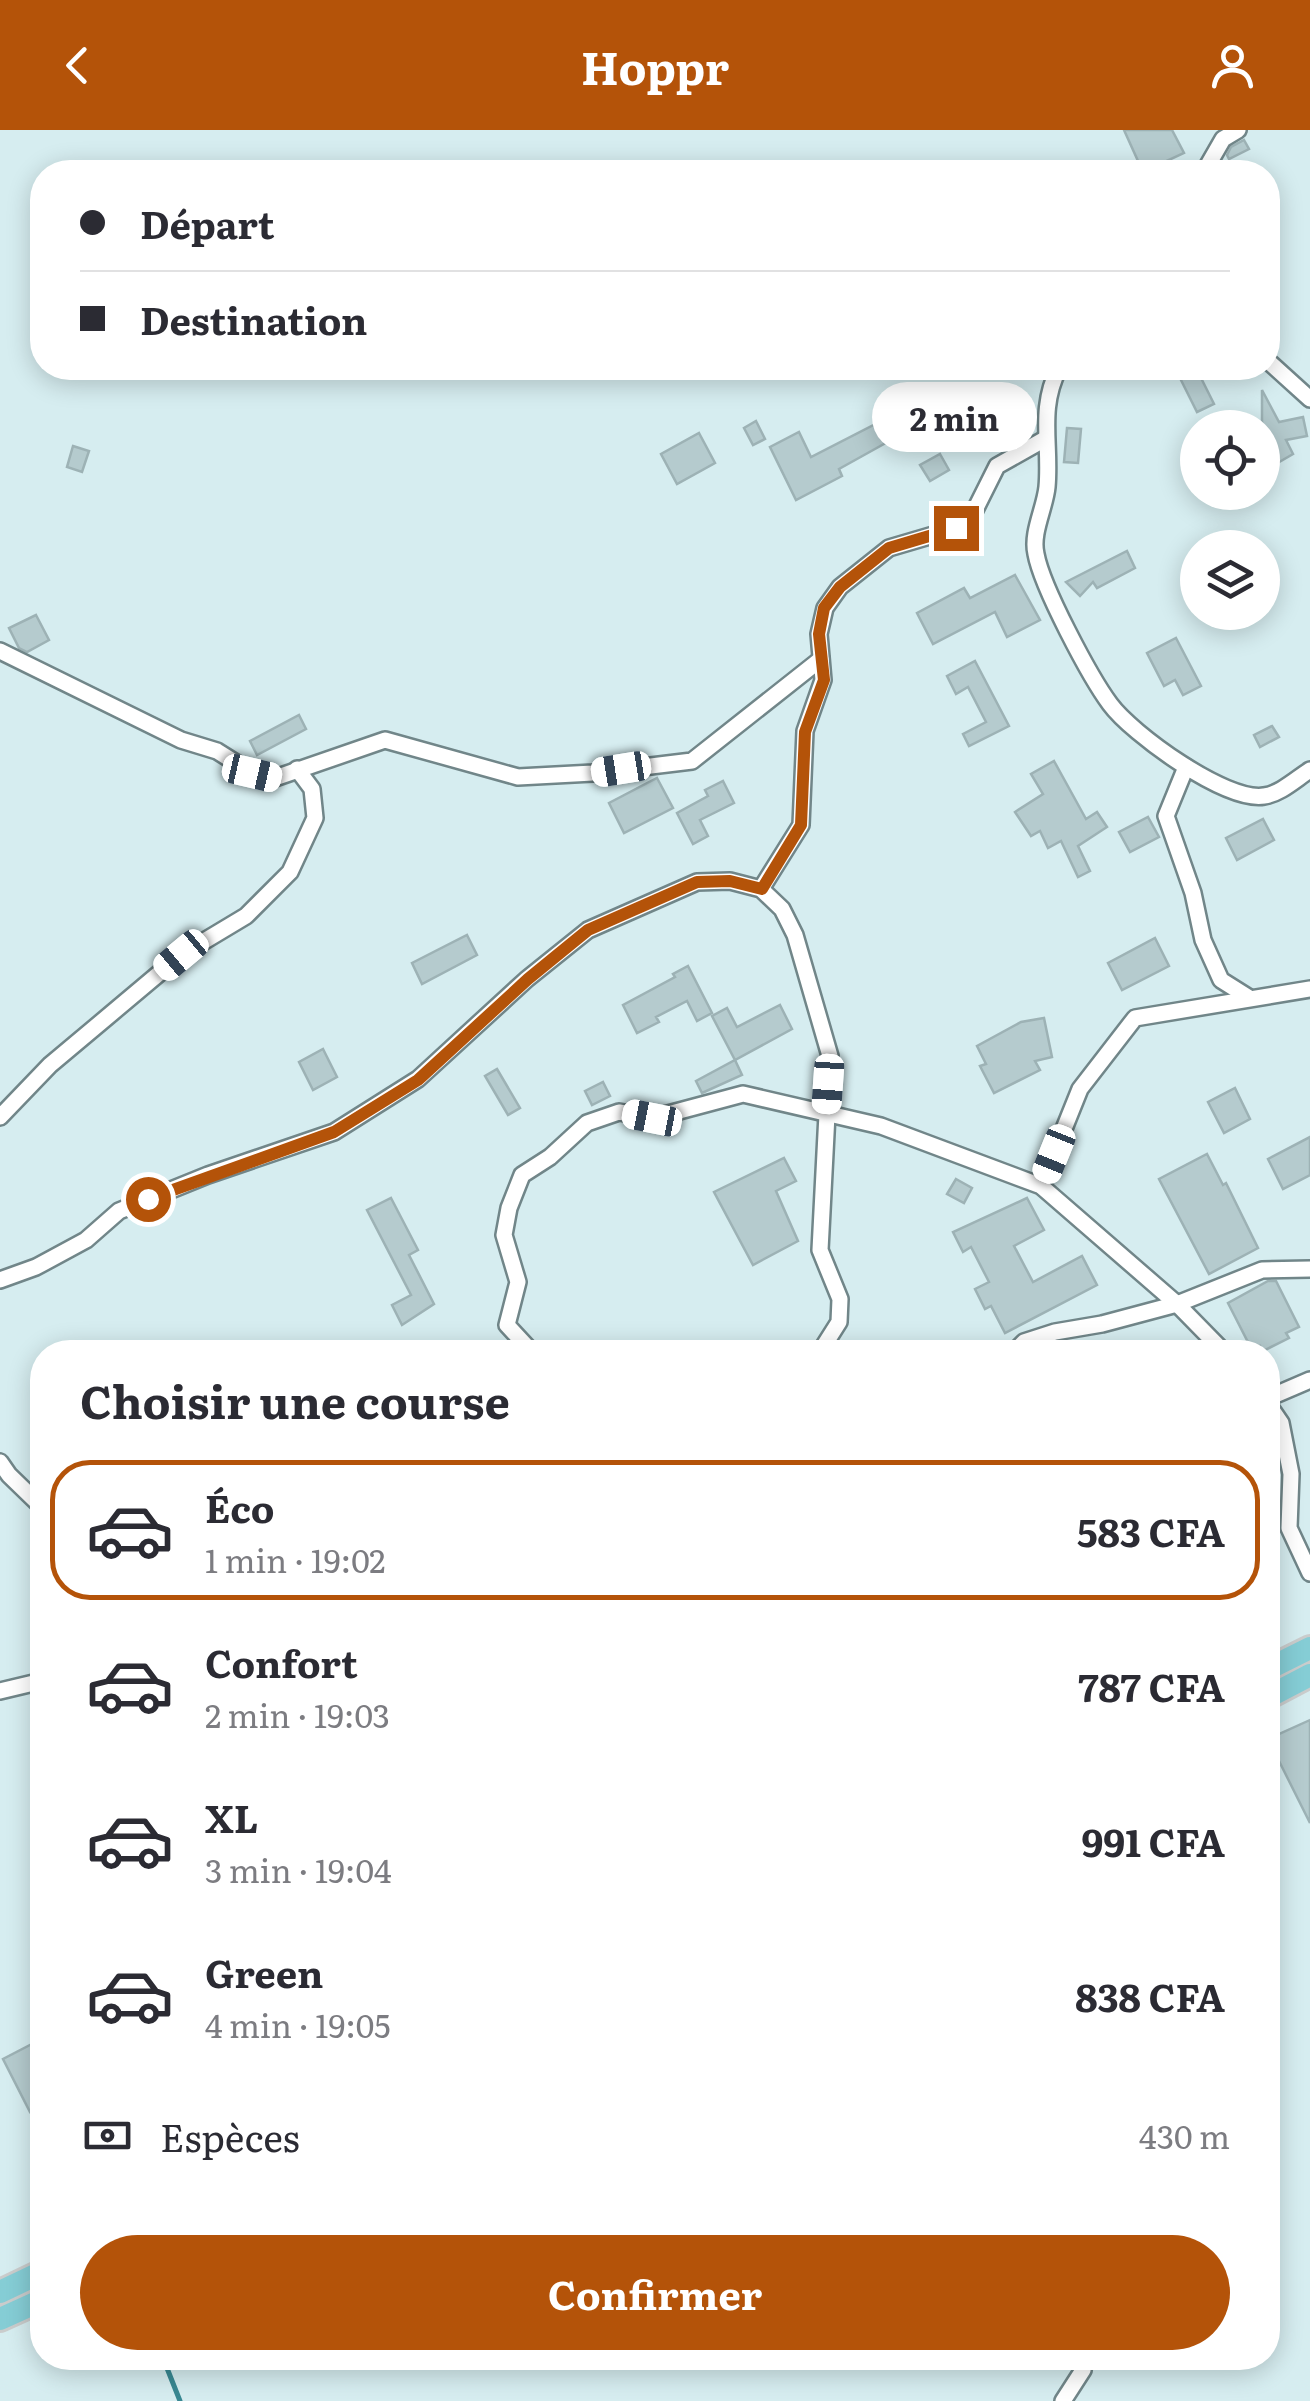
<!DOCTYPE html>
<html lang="fr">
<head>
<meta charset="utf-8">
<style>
  body { margin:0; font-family:Literata,serif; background:#f7f7f7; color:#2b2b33; height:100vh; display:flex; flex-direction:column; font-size:38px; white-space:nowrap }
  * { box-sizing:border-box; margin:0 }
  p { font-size:32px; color:#7c7c81 }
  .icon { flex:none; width:55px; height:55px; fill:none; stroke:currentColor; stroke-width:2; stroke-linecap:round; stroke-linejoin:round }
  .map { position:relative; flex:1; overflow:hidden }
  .details { position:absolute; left:30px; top:1210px; width:1250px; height:1030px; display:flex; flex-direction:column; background:#fff; border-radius:40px; box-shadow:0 5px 25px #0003 }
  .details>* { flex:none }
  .top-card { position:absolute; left:30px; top:30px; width:1250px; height:220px; border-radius:40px; box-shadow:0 5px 25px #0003; display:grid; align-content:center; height:220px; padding:0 50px; background:#fff }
  .controls { position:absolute; left:1180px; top:280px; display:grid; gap:20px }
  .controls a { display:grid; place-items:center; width:100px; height:100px; border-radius:50%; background:#fff; box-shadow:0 5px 25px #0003; font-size:50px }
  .end { position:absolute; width:45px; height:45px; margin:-22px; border:12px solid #b45309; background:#fff; box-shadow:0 0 0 5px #fff }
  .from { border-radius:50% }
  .bubble { position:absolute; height:70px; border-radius:35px; background:#fff; box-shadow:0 5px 25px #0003; font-size:32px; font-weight:700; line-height:70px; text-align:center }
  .car { position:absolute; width:30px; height:60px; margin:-30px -15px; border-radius:12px; box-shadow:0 0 8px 2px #0007; background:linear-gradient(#fff 24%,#345 0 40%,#fff 0 76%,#345 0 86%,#fff 0) }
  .top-card b { display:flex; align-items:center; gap:35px; height:95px; font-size:38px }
  .top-card b+b { border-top:2px solid #e1e1e2 }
  .top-card i { width:25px; height:25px; background:#2b2b33 }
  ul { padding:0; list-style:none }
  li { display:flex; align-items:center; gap:30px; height:140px; margin:0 20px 15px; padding:0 30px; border:5px solid transparent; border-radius:40px }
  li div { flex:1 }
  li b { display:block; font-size:38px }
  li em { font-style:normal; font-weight:700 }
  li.active { border-color:#b45309 }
  li>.icon { width:90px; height:90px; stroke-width:1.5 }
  h2 { padding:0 50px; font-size:45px; line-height:120px }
  .pay { display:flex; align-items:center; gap:25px; height:110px; padding:0 50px; font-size:38px }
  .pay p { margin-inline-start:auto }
  .cta { display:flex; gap:20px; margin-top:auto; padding:20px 50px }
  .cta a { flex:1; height:115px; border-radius:60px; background:#b45309; color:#fff; font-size:40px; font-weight:700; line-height:115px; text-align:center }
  header { display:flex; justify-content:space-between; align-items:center; height:130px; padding:0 50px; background:#b45309; color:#fff; font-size:45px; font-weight:700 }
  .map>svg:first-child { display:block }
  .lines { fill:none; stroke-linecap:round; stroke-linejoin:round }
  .stream { stroke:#398892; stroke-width:5 }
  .building { fill:#b5cbce; stroke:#9db2b5; stroke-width:2.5 }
  .minor-casing { stroke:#718689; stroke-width:20 }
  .primary-casing { stroke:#cacccc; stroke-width:28 }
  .minor { stroke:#fff; stroke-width:15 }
  .primary { stroke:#85cdd5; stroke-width:22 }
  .route { stroke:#b45309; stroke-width:12 }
</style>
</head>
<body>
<header><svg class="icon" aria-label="back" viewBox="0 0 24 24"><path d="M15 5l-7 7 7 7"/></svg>Hoppr<svg class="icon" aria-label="person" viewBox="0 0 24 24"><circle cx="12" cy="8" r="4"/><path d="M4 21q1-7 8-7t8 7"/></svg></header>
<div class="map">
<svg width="1310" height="2271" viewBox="0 0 1310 2271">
  <rect width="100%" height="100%" fill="#d6edf0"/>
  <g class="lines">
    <polyline class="stream" points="163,2228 180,2271"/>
  </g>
  <g class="building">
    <polygon points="1124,0 1172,0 1184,23 1143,42"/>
    <polygon points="1244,10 1249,19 1229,29 1227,25 1231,17"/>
    <polygon points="1175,238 1196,238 1214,274 1197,282"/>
    <polygon points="1262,260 1279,292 1303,287 1307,306 1286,310 1293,324 1262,342"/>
    <polygon points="899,282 909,300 839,339 842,346 796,370 770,317 799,302 811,327"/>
    <polygon points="756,291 765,309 753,315 744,298"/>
    <polygon points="1067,298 1081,299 1078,333 1064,332"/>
    <polygon points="699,303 715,333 677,354 661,324"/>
    <polygon points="73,316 89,321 82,342 67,337"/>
    <polygon points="940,324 949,340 930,351 920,335"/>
    <polygon points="1127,421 1135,438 1097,458 1093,452 1080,466 1066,452"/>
    <polygon points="1015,445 1040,490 1007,507 995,482 933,514 917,483 964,458 970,468"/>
    <polygon points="36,485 49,510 27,522 19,518 9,498"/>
    <polygon points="1176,508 1201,556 1183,565 1175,550 1164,556 1147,523"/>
    <polygon points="975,531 1009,596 969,616 963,604 986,592 968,557 956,564 947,546"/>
    <polygon points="299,585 306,599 257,625 250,611"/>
    <polygon points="1272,596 1279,607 1260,617 1254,605"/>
    <polygon points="1054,631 1086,689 1097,682 1107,697 1078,716 1090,741 1078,747 1061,711 1048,718 1040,701 1031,706 1015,682 1043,664 1031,644"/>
    <polygon points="657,648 673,678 624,703 609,673"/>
    <polygon points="723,651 734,673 700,690 708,706 693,714 677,683 708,666 705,660"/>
    <polygon points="1148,687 1159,707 1130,722 1119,702"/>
    <polygon points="1263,689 1274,710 1237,730 1226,708"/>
    <polygon points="467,805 477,825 422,854 412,833"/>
    <polygon points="1155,808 1169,836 1122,860 1108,833"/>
    <polygon points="688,836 712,883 697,891 687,871 656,887 659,892 637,903 623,875 675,847 673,844"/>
    <polygon points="780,875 792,899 735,930 712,886 727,878 737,897"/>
    <polygon points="1044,888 1052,927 1035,931 1040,940 994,963 980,936 986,934 977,916 1021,892"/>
    <polygon points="323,919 337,947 313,960 299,932"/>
    <polygon points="735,930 742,945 702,963 696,951"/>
    <polygon points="497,939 520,978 508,985 485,946"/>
    <polygon points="603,952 610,966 592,975 585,961"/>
    <polygon points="1235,958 1250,989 1224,1003 1208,972"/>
    <polygon points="1310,1007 1310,1045 1283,1059 1268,1029"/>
    <polygon points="1207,1024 1223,1055 1226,1053 1258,1118 1209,1144 1159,1049"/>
    <polygon points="784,1028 796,1051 776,1061 798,1111 753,1135 714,1062"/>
    <polygon points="956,1049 972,1058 964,1073 947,1064"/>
    <polygon points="391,1068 418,1120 409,1125 434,1174 402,1195 392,1175 411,1165 367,1080"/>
    <polygon points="1027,1068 1044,1100 1014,1116 1033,1152 1082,1126 1097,1155 1005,1203 991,1176 985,1179 975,1159 989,1152 971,1117 963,1122 953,1102"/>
    <polygon points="1268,1151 1276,1151 1299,1197 1286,1203 1289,1208 1263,1221 1260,1216 1252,1220 1228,1173"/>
    <polygon points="1310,1590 1310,1693 1268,1609"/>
    <polygon points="32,1914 34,1919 42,1915 42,1976 30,1982 3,1929"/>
  </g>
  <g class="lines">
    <g class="minor-casing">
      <g id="minor">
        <polyline points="1204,42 1223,9 1238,0"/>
        <polyline points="1268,231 1310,269"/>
        <path d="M1059 238C1038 279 1051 314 1047 357 1045 378 1031 403 1036 424 1042 457 1090 547 1110 574 1132 604 1226 672 1264 666 1280 664 1296 649 1310 640"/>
        <polyline points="0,521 181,610 217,621 252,643 275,648 385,610 518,647 593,643 692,631 821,529"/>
        <polyline points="1186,637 1166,686 1193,763 1203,810 1221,850 1248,867"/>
        <polyline points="761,759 801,695 805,601 823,550 819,504 825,478 840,457 889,418 957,398 973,384 997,336 1045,309"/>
        <polyline points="0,987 50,935 112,883 181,825 246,786 290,742 315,688 312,659 297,639"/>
        <polyline points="1041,1056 1080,959 1135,888 1310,859"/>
        <polyline points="0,1150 36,1137 86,1110 119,1081 208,1045 334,1002 418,949 527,849 588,800 697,752 730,751 761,759 782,779 795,805 830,926 820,1120 840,1169 839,1192 820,1222"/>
        <polyline points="532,1222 507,1195 518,1152 504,1105 509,1078 522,1045 550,1027 587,993 619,982 653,988 743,964 881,996 1041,1056 1177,1174 1224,1222"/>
        <polyline points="1014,1222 1024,1212 1055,1202 1102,1194 1177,1174 1262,1140 1310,1139"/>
        <polyline points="1268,1268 1310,1250"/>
        <polyline points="1268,1274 1281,1293 1291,1344 1289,1398 1310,1443"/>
        <polyline points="0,1332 9,1345 42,1377"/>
        <polyline points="0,1561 42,1551"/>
        <polyline points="1063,2271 1083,2240 1076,2228"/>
      </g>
    </g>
    <g class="primary-casing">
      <g id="primary">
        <polyline points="1268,1539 1310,1518"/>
        <polyline points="1268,1567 1310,1545"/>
        <polyline points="0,2162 42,2142"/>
        <polyline points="0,2189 42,2170"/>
      </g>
    </g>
    <use href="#minor" class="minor"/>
    <use href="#primary" class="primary"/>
  </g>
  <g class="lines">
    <polyline class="route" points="148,1069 334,1002 418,950 528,849 588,800 697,752 730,751 762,759 801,695 805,602 824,550 819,504 824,478 840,457 889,418 956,398"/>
  </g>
</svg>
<div class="controls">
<a><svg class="icon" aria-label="locate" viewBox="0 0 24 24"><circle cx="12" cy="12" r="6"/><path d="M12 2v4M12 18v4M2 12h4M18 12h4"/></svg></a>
<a><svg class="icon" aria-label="layers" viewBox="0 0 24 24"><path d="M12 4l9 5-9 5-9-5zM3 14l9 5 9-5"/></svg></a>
</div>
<i class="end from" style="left:148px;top:1069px"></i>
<i class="end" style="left:956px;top:398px"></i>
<div class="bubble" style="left:872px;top:252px;width:165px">2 min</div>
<i class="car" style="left:621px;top:639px;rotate:261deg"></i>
<i class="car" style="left:252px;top:643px;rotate:103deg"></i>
<i class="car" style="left:181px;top:825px;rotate:230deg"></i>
<i class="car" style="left:828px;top:954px;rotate:184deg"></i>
<i class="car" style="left:652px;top:988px;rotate:281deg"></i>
<i class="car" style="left:1054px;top:1024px;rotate:202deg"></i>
<div class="top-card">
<b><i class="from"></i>Départ</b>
<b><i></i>Destination</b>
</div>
<section class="details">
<h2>Choisir une course</h2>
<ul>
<li class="active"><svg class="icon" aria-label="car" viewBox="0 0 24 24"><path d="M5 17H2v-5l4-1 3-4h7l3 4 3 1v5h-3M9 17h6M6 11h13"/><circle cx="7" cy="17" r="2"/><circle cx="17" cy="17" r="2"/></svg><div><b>Éco</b><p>1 min · 19:02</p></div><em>583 CFA</em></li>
<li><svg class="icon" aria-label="car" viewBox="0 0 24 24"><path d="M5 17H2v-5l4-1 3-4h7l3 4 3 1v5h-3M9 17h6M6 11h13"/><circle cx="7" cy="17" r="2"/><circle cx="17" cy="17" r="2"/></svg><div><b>Confort</b><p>2 min · 19:03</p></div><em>787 CFA</em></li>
<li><svg class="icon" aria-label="car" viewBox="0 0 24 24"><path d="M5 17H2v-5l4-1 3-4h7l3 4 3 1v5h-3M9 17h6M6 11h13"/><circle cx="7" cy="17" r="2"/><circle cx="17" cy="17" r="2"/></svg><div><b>XL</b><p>3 min · 19:04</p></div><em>991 CFA</em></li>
<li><svg class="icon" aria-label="car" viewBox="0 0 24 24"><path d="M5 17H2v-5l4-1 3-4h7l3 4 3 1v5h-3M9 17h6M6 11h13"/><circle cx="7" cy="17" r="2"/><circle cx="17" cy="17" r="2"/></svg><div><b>Green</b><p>4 min · 19:05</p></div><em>838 CFA</em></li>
</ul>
<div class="pay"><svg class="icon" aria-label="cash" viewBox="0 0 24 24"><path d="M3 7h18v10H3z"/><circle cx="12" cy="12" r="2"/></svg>Espèces<p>430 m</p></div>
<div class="cta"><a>Confirmer</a></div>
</section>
</div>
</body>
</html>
